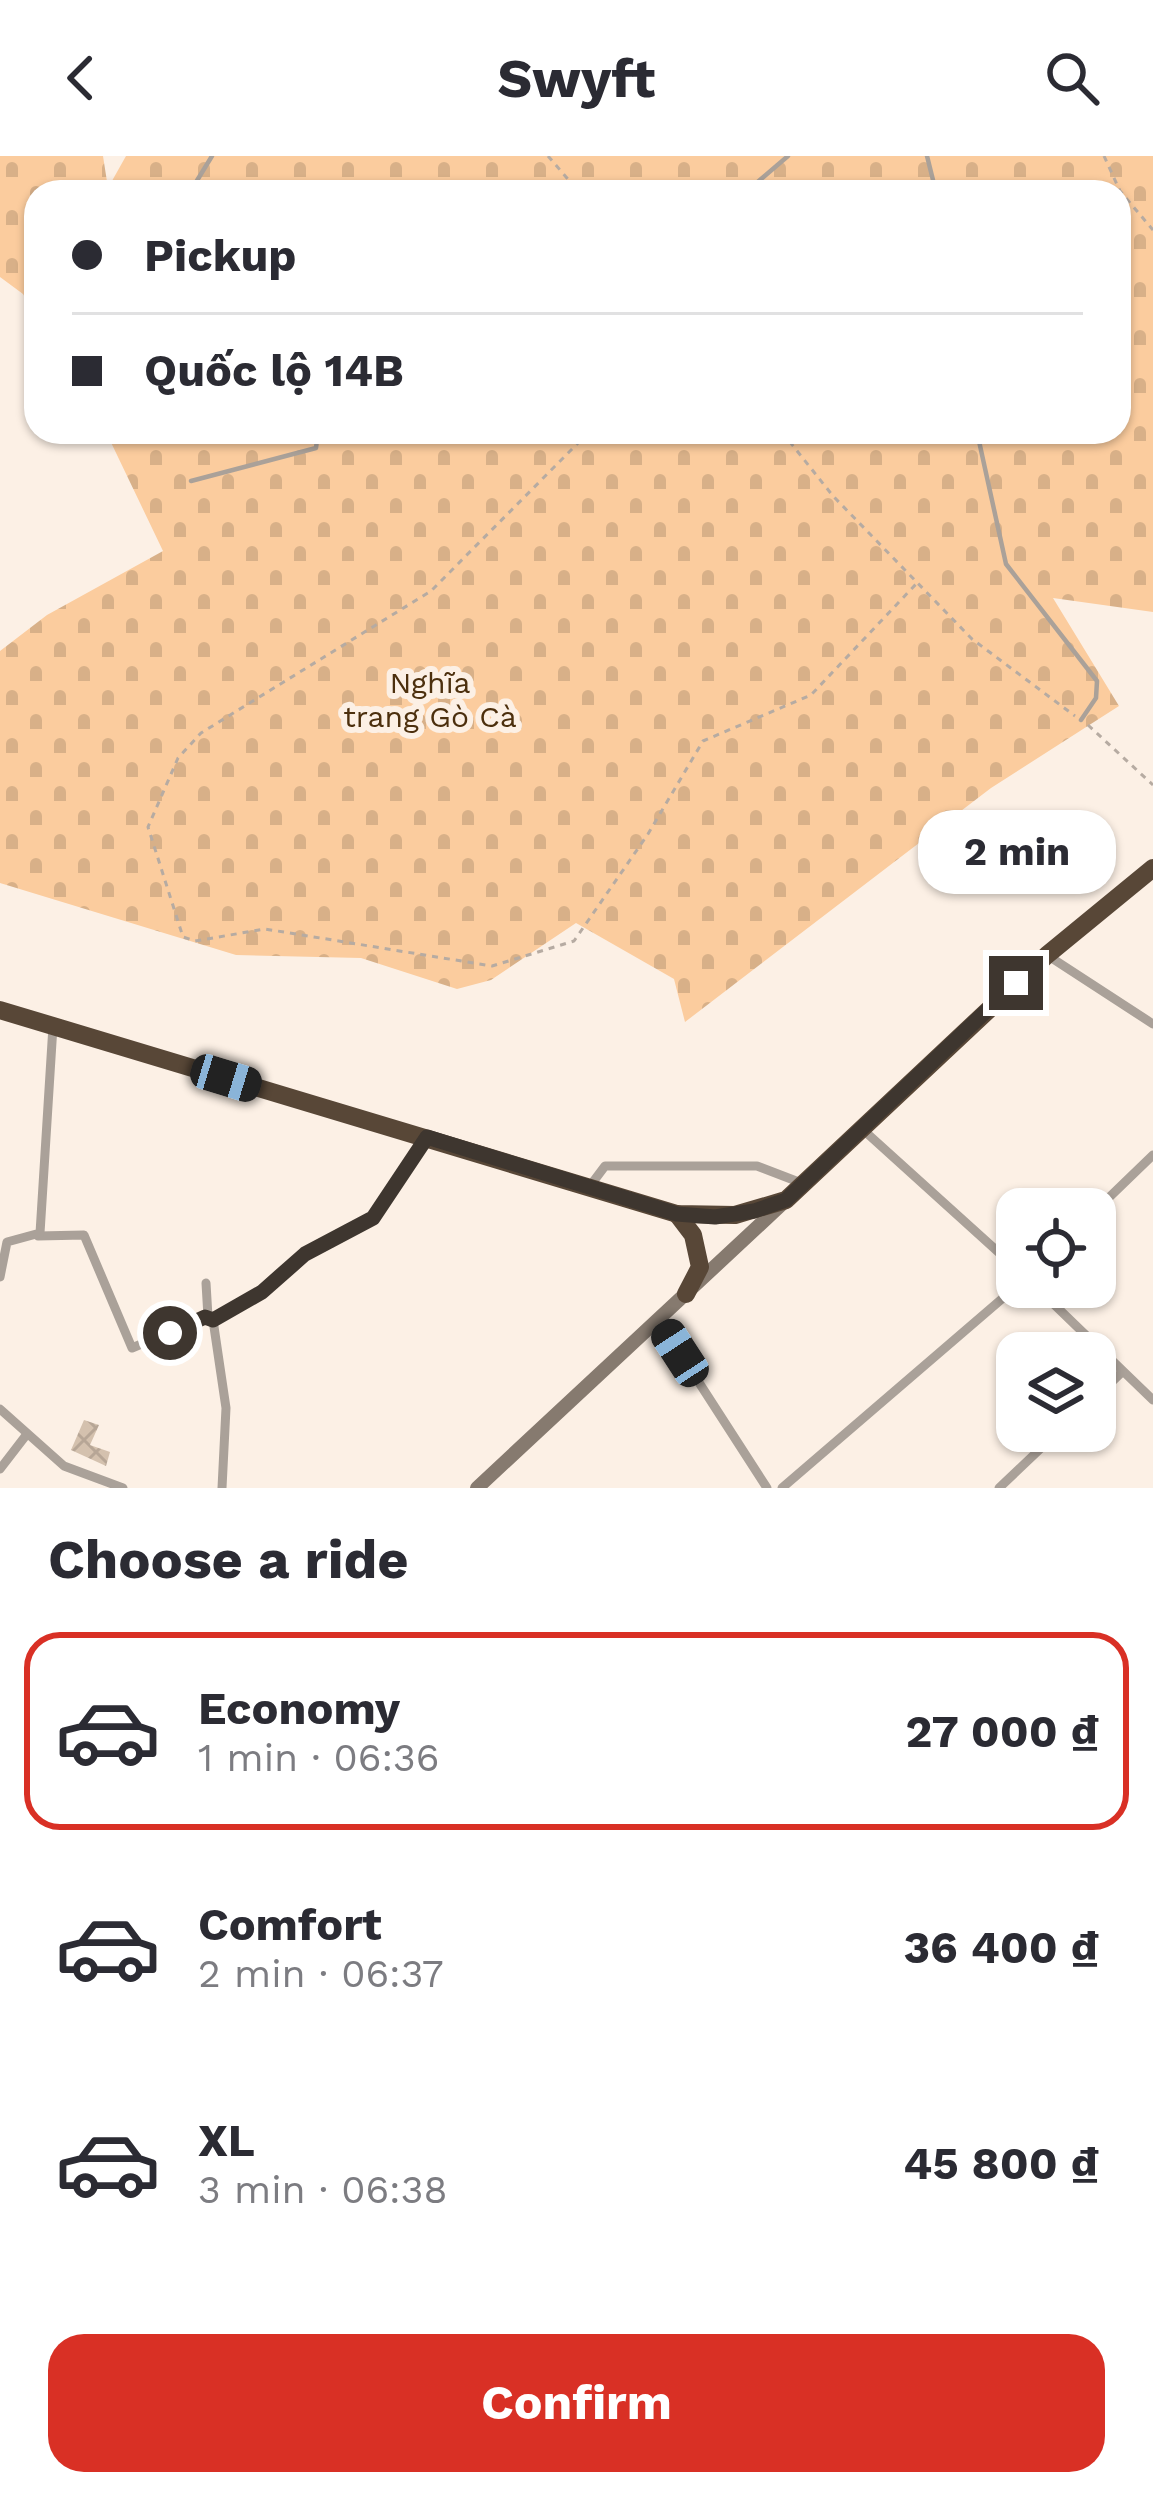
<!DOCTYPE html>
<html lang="en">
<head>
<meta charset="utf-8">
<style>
  body { margin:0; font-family:"Work Sans",sans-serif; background:#f2f2f3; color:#2b2b33; height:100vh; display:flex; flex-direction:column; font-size:45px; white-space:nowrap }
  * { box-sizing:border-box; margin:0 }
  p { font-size:39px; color:#7c7c81 }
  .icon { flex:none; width:66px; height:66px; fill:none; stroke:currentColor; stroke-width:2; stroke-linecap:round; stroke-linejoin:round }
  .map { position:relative; height:1332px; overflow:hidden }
  .drawer { display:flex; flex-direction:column; background:#fff; flex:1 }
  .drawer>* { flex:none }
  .top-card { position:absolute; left:24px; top:24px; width:1107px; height:264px; border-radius:36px; box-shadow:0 3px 9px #0004; display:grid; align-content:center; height:264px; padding:0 48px; background:#fff }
  .controls { position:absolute; left:996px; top:1032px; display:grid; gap:24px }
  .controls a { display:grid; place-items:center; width:120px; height:120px; border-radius:24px; background:#fff; box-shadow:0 3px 9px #0004; font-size:60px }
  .end { position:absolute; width:54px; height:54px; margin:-27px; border:15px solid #3e362f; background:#fff; box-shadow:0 0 0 6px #fff }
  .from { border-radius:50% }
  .bubble { position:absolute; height:84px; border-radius:36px; background:#fff; box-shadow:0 3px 9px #0004; font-size:39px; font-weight:700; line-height:84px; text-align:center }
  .car { position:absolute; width:36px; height:72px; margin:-36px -18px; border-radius:15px; box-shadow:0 0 9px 3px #0007; background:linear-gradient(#222 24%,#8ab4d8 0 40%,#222 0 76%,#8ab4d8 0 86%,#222 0) }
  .top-card b { display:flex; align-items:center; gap:42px; height:114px; font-size:45px }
  .top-card b+b { border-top:3px solid #e1e1e2 }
  .top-card i { width:30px; height:30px; background:#2b2b33 }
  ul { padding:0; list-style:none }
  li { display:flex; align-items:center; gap:36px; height:198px; margin:0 24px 18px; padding:0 24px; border:6px solid transparent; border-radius:36px }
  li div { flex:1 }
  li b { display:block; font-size:45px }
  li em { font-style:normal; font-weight:700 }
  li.on { border-color:#d93025 }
  li>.icon { width:108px; height:108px; stroke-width:1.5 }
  h2 { padding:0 48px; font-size:54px; line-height:144px }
  .cta { display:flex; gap:24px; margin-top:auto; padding:24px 48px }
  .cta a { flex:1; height:138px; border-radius:36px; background:#d93025; color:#fff; font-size:48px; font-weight:700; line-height:138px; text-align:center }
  header { display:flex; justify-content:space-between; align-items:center; height:156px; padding:0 48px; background:#fff; font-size:54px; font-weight:700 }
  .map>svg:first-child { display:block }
  .cemetery { fill:url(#cemetery-stones) }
  .building { fill:url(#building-cross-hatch) }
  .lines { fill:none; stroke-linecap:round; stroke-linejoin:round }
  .path { stroke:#b6aba2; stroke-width:3; stroke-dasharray:6 6; stroke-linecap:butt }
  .lane { stroke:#aaa199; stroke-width:4.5 }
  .street { stroke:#aaa199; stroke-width:9 }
  .secondary { stroke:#867a6f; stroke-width:14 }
  .highway { stroke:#584737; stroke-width:18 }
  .route { stroke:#3e362f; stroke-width:15 }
  .labels { text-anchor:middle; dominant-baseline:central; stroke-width:12; stroke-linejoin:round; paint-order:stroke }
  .park-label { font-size:30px; fill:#4c2f0d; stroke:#fcf0e5 }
</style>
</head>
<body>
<header><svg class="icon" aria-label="back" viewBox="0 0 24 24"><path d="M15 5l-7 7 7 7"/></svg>Swyft<svg class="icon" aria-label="search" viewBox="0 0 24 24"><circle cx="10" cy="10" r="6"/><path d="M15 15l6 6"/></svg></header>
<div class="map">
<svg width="1153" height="1332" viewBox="0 0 1153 1332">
  <defs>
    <pattern id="cemetery-stones" width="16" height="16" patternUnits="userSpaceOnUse" patternTransform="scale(3)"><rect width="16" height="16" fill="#fbcc9e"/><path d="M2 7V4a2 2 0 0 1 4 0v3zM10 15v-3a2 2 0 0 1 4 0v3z" fill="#d8b088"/></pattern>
    <pattern id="building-cross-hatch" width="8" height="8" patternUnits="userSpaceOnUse" patternTransform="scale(3)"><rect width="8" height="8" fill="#d4c1ae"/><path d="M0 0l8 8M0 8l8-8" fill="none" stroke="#b7a696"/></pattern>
  </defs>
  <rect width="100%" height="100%" fill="#fcf0e5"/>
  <polygon class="cemetery" points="0,0 103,0 108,32 126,0 1153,0 1153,456 1053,442 1119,550 991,632 685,866 674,823 576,767 491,824 457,833 361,802 236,799 0,727 0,495 47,459 163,395 106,276 1119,276 1119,36 36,36 36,160 23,138 0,121"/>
  <polygon class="building" points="84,1264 99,1269 90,1289 110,1296 106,1310 71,1294"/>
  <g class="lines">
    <g class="path">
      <polyline points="548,0 579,36"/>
      <polyline points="1104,0 1120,35 1153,74"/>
      <polyline points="589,276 431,435 201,577 178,602 148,671 183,781 195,785 265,773 492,810 574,785 648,678 703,585 811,539 917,427"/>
      <polyline points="782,276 833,340 972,483 1075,560"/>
      <polyline points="1088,569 1153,629"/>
    </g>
    <g class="lane">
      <polyline points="927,0 936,36"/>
      <polyline points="190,36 212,0"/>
      <polyline points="746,36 788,0"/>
      <polyline points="977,276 1006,408 1097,525 1096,542 1081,564"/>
      <polyline points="191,325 316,292 318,276"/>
    </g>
    <g class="street">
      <polyline points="1047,799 1153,868"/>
      <polyline points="860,971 1017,1113"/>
      <polyline points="590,1030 605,1010 757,1010 804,1028"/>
      <polyline points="1095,1055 1153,999"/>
      <polyline points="38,1080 84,1079 132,1192 205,1161 213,1164 226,1252 222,1332"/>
      <polyline points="0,1121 7,1086 40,1077 53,870"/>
      <polyline points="206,1127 208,1161"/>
      <polyline points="1036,1131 1153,1244"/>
      <polyline points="658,1163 767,1332"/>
      <polyline points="213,1164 262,1136 305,1098 373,1062 427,981"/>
      <polyline points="1095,1242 1122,1216"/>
      <polyline points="0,1253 64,1310 123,1332"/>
      <polyline points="0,1313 27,1278"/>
      <polyline points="782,1332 1017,1130"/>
      <polyline points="999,1332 1059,1275"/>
    </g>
    <polyline class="secondary" points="477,1332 782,1048"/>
    <g class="highway">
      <polyline points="0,854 677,1058 735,1059 786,1044 1047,799 1153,712"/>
      <polyline points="677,1058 693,1079 700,1111 686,1138"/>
    </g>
  </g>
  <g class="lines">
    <polyline class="route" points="170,1177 205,1161 213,1164 262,1136 305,1098 373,1062 427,981 677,1058 715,1061 754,1055 786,1044 1016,827"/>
  </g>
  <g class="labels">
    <g class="park-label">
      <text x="430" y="526">Nghĩa<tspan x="430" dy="34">trang Gò Cà</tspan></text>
    </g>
  </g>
</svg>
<div class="controls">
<a><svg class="icon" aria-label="locate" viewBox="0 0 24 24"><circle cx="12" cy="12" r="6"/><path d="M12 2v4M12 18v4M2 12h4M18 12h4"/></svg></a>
<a><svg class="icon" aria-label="layers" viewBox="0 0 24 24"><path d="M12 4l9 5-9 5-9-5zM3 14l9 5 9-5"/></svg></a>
</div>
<i class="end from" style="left:170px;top:1177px"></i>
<i class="end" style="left:1016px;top:827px"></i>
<div class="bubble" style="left:918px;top:654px;width:198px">2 min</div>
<i class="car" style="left:226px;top:922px;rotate:107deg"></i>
<i class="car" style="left:680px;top:1197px;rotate:327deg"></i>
<div class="top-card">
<b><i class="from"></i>Pickup</b>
<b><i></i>Quốc lộ 14B</b>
</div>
</div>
<section class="drawer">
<h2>Choose a ride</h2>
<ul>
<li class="on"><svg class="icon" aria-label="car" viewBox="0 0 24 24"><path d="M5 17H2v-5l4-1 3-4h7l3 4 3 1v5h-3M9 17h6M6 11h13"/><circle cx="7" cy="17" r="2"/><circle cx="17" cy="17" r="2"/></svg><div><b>Economy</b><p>1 min · 06:36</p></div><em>27 000 ₫</em></li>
<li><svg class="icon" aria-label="car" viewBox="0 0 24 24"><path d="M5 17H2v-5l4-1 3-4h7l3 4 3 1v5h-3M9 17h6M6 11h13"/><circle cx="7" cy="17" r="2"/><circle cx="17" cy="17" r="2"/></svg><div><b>Comfort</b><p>2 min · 06:37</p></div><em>36 400 ₫</em></li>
<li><svg class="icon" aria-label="car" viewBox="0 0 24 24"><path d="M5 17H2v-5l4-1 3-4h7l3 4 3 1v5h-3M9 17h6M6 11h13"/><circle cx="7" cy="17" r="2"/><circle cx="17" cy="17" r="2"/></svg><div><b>XL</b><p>3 min · 06:38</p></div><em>45 800 ₫</em></li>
</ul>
<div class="cta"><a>Confirm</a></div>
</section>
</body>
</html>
